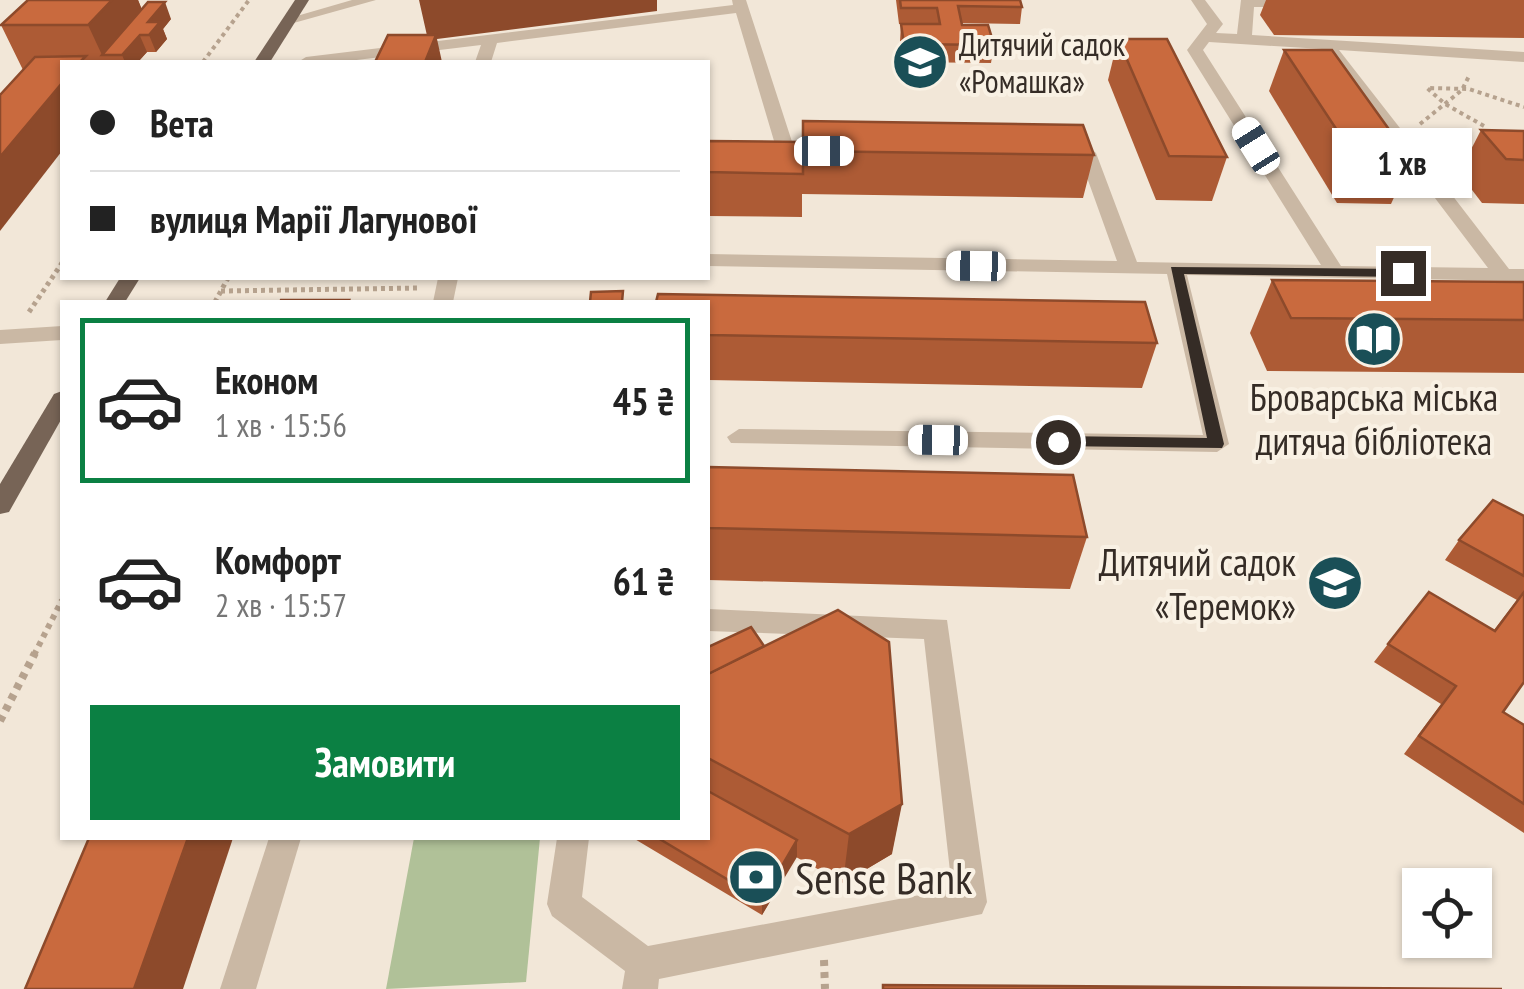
<!DOCTYPE html>
<html lang="uk">
<head>
<meta charset="utf-8">
<style>
  body { margin:0; font-family:"PT Sans Narrow",sans-serif; background:#f6f6f6; color:#222; height:100vh; display:flex; flex-direction:column; font-size:38px; white-space:nowrap }
  * { box-sizing:border-box; margin:0 }
  p { font-size:32px; color:#767676 }
  .icon { flex:none; width:55px; height:55px; fill:none; stroke:currentColor; stroke-width:2; stroke-linecap:round; stroke-linejoin:round }
  .map { position:relative; flex:1; overflow:hidden }
  .details { position:absolute; left:60px; top:300px; width:650px; height:540px; display:flex; flex-direction:column; background:#fff; border-radius:0px; box-shadow:0 2px 8px #0004 }
  .details>* { flex:none }
  .banner { position:absolute; left:60px; top:60px; width:650px; height:220px; border-radius:0px; box-shadow:0 2px 8px #0004; display:grid; align-content:center; height:220px; padding:0 30px; background:#fff }
  .tools { position:absolute; left:1402px; top:868px; display:grid; gap:20px }
  .tools a { display:grid; place-items:center; width:90px; height:90px; border-radius:0px; background:#fff; box-shadow:0 2px 8px #0004; font-size:50px }
  .end { position:absolute; width:45px; height:45px; margin:-22px; border:12px solid #352c26; background:#fff; box-shadow:0 0 0 5px #fff }
  .from { border-radius:50% }
  .bubble { position:absolute; height:70px; border-radius:0px; background:#fff; box-shadow:0 2px 8px #0004; font-size:32px; font-weight:800; line-height:70px; text-align:center }
  .car { position:absolute; width:30px; height:60px; margin:-30px -15px; border-radius:12px; box-shadow:0 0 8px 2px #0007; background:linear-gradient(#fff 24%,#345 0 40%,#fff 0 76%,#345 0 86%,#fff 0) }
  .banner b { display:flex; align-items:center; gap:35px; height:95px; font-size:38px }
  .banner b+b { border-top:2px solid #e0e0e0 }
  .banner i { width:25px; height:25px; background:#222 }
  ul { padding:18px 0 0; list-style:none }
  li { display:flex; align-items:center; gap:30px; height:165px; margin:0 20px 15px; padding:0 10px; border:5px solid transparent; border-radius:0px }
  li div { flex:1 }
  li b { display:block; font-size:38px }
  li em { font-style:normal; font-weight:800 }
  li.active { border-color:#0b8043 }
  li>.icon { width:90px; height:90px; stroke-width:1.5 }
  .cta { display:flex; gap:20px; margin-top:auto; padding:20px 30px }
  .cta a { flex:1; height:115px; border-radius:0px; background:#0b8043; color:#fff; font-size:40px; font-weight:800; line-height:115px; text-align:center }
  .map>svg:first-child { display:block }
  .green { fill:#b0c198 }
  .lines { fill:none; stroke-linecap:round; stroke-linejoin:round }
  .path-far3 { stroke:#b6a28e; stroke-width:4; stroke-dasharray:4 4; stroke-linecap:butt }
  .path-far2 { stroke:#b6a28e; stroke-width:5; stroke-dasharray:4 4; stroke-linecap:butt }
  .path-far1 { stroke:#b6a28e; stroke-width:6; stroke-dasharray:5 5; stroke-linecap:butt }
  .path { stroke:#b6a28e; stroke-width:8; stroke-dasharray:6 6; stroke-linecap:butt }
  .minor { fill:#cab8a4; fill-rule:evenodd }
  .major { fill:#776456; fill-rule:evenodd }
  .wall { fill:#ad5b35 }
  .shaded-wall { fill:#8d4a2b }
  .building { fill:#c96a3e; stroke:#8d4a2b; stroke-width:2.5 }
  .route { fill:#352c26 }
  .labels { text-anchor:middle; dominant-baseline:central; stroke-width:8; stroke-linejoin:round; paint-order:stroke }
  .far-poi-label { font-size:32px; fill:#352c26; stroke:#f9f1e4; text-anchor:start }
  .poi-label { font-size:38px; fill:#352c26; stroke:#f9f1e4 }
  .near-poi-label { font-size:45px; fill:#352c26; stroke:#f9f1e4; text-anchor:start }
</style>
</head>
<body>
<div class="map">
<svg width="1524" height="989" viewBox="0 0 1524 989">
  <rect width="100%" height="100%" fill="#f2e7d8"/>
  <polygon class="green" points="414,838 540,838 526,982 386,989"/>
  <g class="lines">
    <g class="path-far3">
      <polyline points="203,62 249,0"/>
      <polyline points="1420,124 1462,90 1470,74"/>
      <polyline points="1484,126 1445,104 1427,88 1469,89 1524,107"/>
    </g>
    <g class="path-far2">
      <polyline points="221,291 420,288"/>
      <polyline points="215,302 228,278"/>
      <polyline points="29,312 62,263"/>
    </g>
    <polyline class="path-far1" points="34,655 62,600"/>
    <g class="path">
      <polyline points="0,721 35,653"/>
      <polyline points="824,960 825,989"/>
    </g>
    <g class="minor">
      <polygon points="352,0 376,0 290,24 283,20"/>
      <polygon points="732,0 746,0 795,151 792,155 786,156 777,151 736,13 497,43 491,62 475,62 481,45 340,62 298,62 306,57 733,5"/>
      <path d="M1191 0H1205L1223 24 1216 33 1237 34 1241 0H1302V6L1297 7H1254L1252 35 1524 52V62L1339 50 1414 146 1524 147V157L1422 156 1509 269H1524V281L1187 275 1229 444 1217 452 731 443 727 437 739 429 1203 435 1167 274 708 266V254L1117 261 1080 158H1067L1058 153C1066 145 1088 145 1096 153L1137 262 1321 265 1187 50 1207 24ZM1209 42 1322 49 1488 268 1341 266 1203 50Z"/>
      <polygon points="438,278 458,278 453,302 433,302"/>
      <polygon points="62,326 62,340 0,344 0,330"/>
      <polygon points="708,609 947,620 987,902 982,914 659,979 658,989 622,989 625,971 552,916 547,904 557,838 589,838 582,897 648,946 952,889 924,639 708,631"/>
      <polygon points="269,838 301,838 256,989 220,989"/>
    </g>
    <g class="major">
      <polygon points="295,0 309,0 270,62 254,62"/>
      <polygon points="120,278 140,278 125,302 105,302"/>
      <polygon points="62,391 62,418 9,512 0,514 0,484 54,394"/>
    </g>
  </g>
  <g class="wall">
    <polygon points="28,0 138,0 142,10 171,19 163,29 167,39 156,52 147,52 138,62 62,62 23,70 1,25"/>
    <polygon points="896,0 1020,0 1022,7 1020,24 961,23 994,45 991,63 902,62 900,41 901,24 899,24"/>
    <polygon points="1266,0 1524,0 1524,38 1274,35 1260,15"/>
    <polygon points="1118,39 1227,157 1212,201 1156,200 1108,80"/>
    <polygon points="1284,50 1411,160 1391,204 1337,203 1269,91"/>
    <polygon points="803,121 1094,155 1083,198 802,194 802,217 708,216 708,141 802,142"/>
    <polygon points="1481,130 1524,131 1524,204 1482,203 1459,173"/>
    <polygon points="1272,280 1524,282 1524,373 1267,371 1250,333"/>
    <polygon points="708,302 1157,343 1142,388 708,380"/>
    <polygon points="708,467 1087,537 1070,589 708,580"/>
    <polygon points="1524,516 1524,682 1503,712 1524,725 1524,833 1404,754 1441,704 1374,662 1388,644 1494,630 1517,600 1445,560 1459,540"/>
    <polygon points="708,647 892,854 843,883 796,857 762,915 633,838 708,838"/>
  </g>
  <g class="shaded-wall">
    <polygon points="112,0 138,0 149,27 140,36 147,52 138,62 125,62 122,55 102,55 88,25"/>
    <polygon points="419,0 657,0 657,11 437,39 442,62 425,62 428,40"/>
    <polygon points="165,2 171,19 163,29 167,39 156,52 149,35 148,22"/>
    <polygon points="62,83 62,151 0,231 0,157"/>
    <polygon points="902,804 892,854 843,883 849,834"/>
    <polygon points="188,838 233,838 183,989 134,989"/>
    <polygon points="797,840 797,857 762,915 762,900"/>
  </g>
  <g class="building">
    <polygon points="28,0 112,0 88,25 1,25"/>
    <polygon points="900,0 1020,0 1022,7 958,6 962,25 988,25 994,45 904,44 901,24 940,24 937,8 901,8"/>
    <polygon points="148,2 165,2 148,22 160,22 149,35 140,35 122,55 102,55"/>
    <polygon points="388,35 436,35 425,62 375,62"/>
    <polygon points="1118,39 1167,39 1227,157 1169,156"/>
    <polygon points="1284,50 1332,50 1411,160 1356,159"/>
    <polygon points="86,56 80,62 62,62 62,83 0,157 0,95 35,57"/>
    <polygon points="803,121 1083,125 1094,155 803,151 803,174 708,172 708,141 803,142"/>
    <polygon points="1481,130 1524,131 1524,160 1506,159"/>
    <polygon points="1272,280 1524,282 1524,320 1291,318"/>
    <polygon points="623,291 622,302 590,302 591,292"/>
    <polygon points="658,294 1145,302 1157,343 708,335 708,302 656,302"/>
    <polygon points="281,300 349,300 348,302 280,302"/>
    <polygon points="708,467 1073,475 1087,537 708,528"/>
    <polygon points="1493,500 1524,516 1524,576 1459,540"/>
    <polygon points="1429,592 1495,631 1524,592 1524,682 1503,712 1524,725 1524,804 1419,736 1456,686 1388,644"/>
    <polygon points="838,610 889,642 902,804 849,834 708,758 708,674"/>
    <polygon points="751,627 764,646 708,674 708,647"/>
    <polygon points="708,791 797,840 762,900 658,838 708,838"/>
    <polygon points="89,838 188,838 134,989 25,989"/>
    <polygon points="883,985 1502,989 883,989"/>
  </g>
  <polygon class="route" points="1171,267 1403,269 1410,273 1403,277 1184,274 1224,444 1222,448 1052,446 1052,438 1058,436 1207,438"/>
  <defs>
    <g id="school-disc" transform="scale(2.875)"><circle r="9.5" fill="#1a4f57" stroke="#f9f1e4"/><path d="M0-5L7-2L0 1L-7-2ZM-4 1L0 2.5L4 1V4Q0 6-4 4Z" fill="#fff"/></g>
    <g id="library-disc" transform="scale(2.875)"><circle r="9.5" fill="#1a4f57" stroke="#f9f1e4"/><path d="M-6-4Q-3-5.5-.7-3.5V5Q-3 3-6 4ZM6-4Q3-5.5 .7-3.5V5Q3 3 6 4Z" fill="#fff"/></g>
    <g id="bank-disc" transform="scale(2.875)"><circle r="9.5" fill="#1a4f57" stroke="#f9f1e4"/><path d="M-6-4H6V4H-6ZM0-2.3a2.3 2.3 0 1 0 0 4.6a2.3 2.3 0 1 0 0-4.6Z" fill="#fff"/></g>
  </defs>
  <g fill-rule="evenodd">
    <use href="#school-disc" x="920" y="62"/>
    <use href="#library-disc" x="1374" y="339"/>
    <use href="#school-disc" x="1335" y="583"/>
    <use href="#bank-disc" x="756" y="877"/>
  </g>
  <g class="labels">
    <g class="far-poi-label">
      <text x="959" y="44">Дитячий садок<tspan x="959" dy="37">«Ромашка»</tspan></text>
    </g>
    <g class="poi-label">
      <text x="1374" y="396">Броварська міська<tspan x="1374" dy="44">дитяча бібліотека</tspan></text>
      <text x="1296" y="561" text-anchor="end">Дитячий садок<tspan x="1296" dy="44">«Теремок»</tspan></text>
    </g>
    <g class="near-poi-label">
      <text x="795" y="877">Sense Bank</text>
    </g>
  </g>
</svg>
<div class="tools">
<a><svg class="icon" aria-label="locate" viewBox="0 0 24 24"><circle cx="12" cy="12" r="6"/><path d="M12 2v4M12 18v4M2 12h4M18 12h4"/></svg></a>
</div>
<i class="end from" style="left:1058px;top:442px"></i>
<i class="end" style="left:1403px;top:273px"></i>
<div class="bubble" style="left:1332px;top:128px;width:140px">1 хв</div>
<i class="car" style="left:1256px;top:146px;rotate:328deg"></i>
<i class="car" style="left:824px;top:151px;rotate:90deg"></i>
<i class="car" style="left:976px;top:266px;rotate:271deg"></i>
<i class="car" style="left:938px;top:440px;rotate:271deg"></i>
<div class="banner">
<b><i class="from"></i>Вета</b>
<b><i></i>вулиця Марії Лагунової</b>
</div>
<section class="details">
<ul>
<li class="active"><svg class="icon" aria-label="car" viewBox="0 0 24 24"><path d="M5 17H2v-5l4-1 3-4h7l3 4 3 1v5h-3M9 17h6M6 11h13"/><circle cx="7" cy="17" r="2"/><circle cx="17" cy="17" r="2"/></svg><div><b>Економ</b><p>1 хв · 15:56</p></div><em>45 ₴</em></li>
<li><svg class="icon" aria-label="car" viewBox="0 0 24 24"><path d="M5 17H2v-5l4-1 3-4h7l3 4 3 1v5h-3M9 17h6M6 11h13"/><circle cx="7" cy="17" r="2"/><circle cx="17" cy="17" r="2"/></svg><div><b>Комфорт</b><p>2 хв · 15:57</p></div><em>61 ₴</em></li>
</ul>
<div class="cta"><a>Замовити</a></div>
</section>
</div>
</body>
</html>
